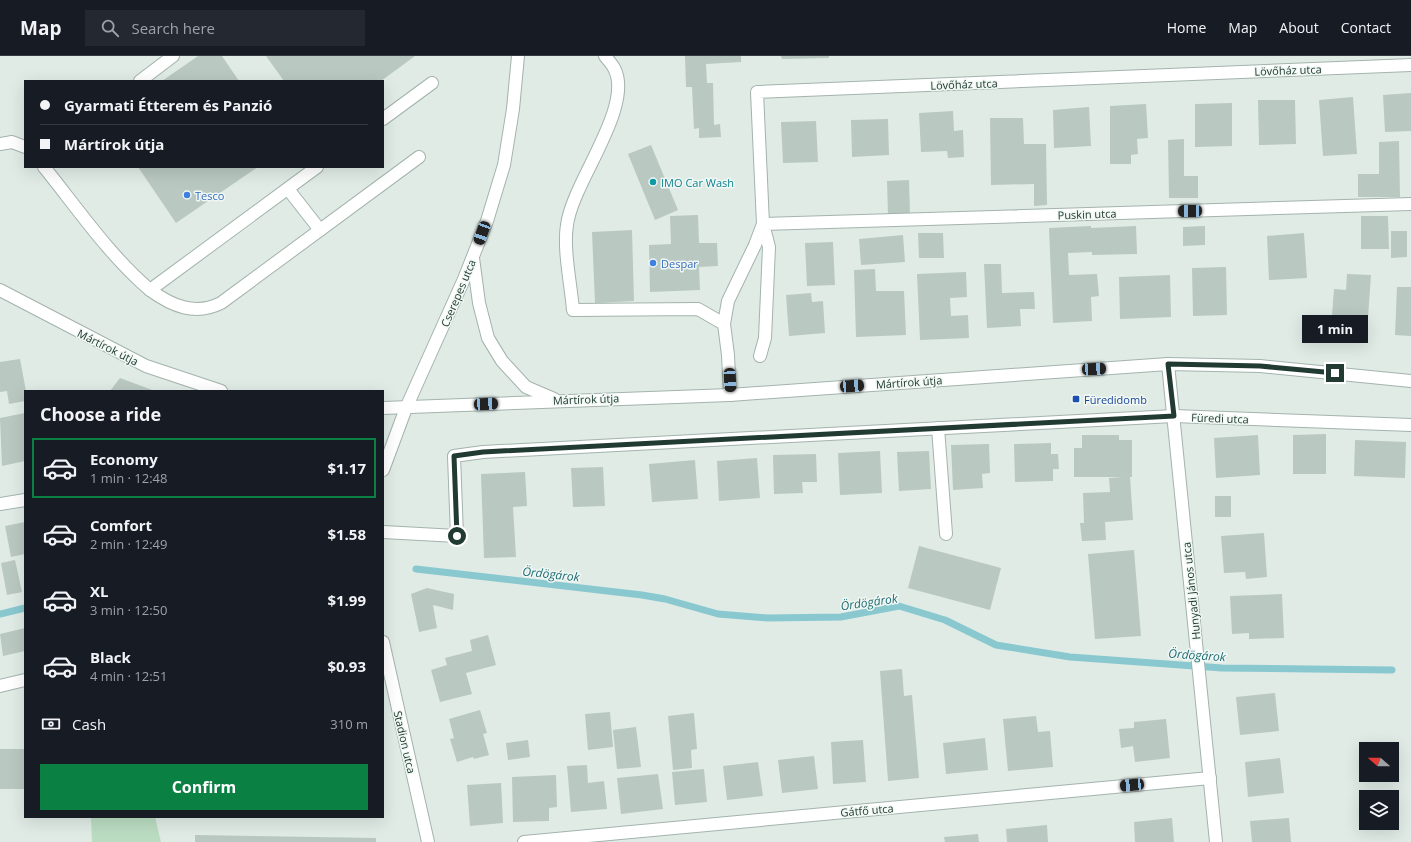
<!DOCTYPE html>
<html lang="en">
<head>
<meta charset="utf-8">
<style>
  body { margin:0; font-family:"Open Sans",sans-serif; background:#242831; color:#f1f3f6; height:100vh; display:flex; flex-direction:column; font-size:15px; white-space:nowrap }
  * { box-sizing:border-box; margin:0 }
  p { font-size:13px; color:#9ea1a6 }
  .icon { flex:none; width:22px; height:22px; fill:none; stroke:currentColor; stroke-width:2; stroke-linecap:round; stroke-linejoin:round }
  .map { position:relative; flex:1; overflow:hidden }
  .panel { position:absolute; left:24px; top:334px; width:360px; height:428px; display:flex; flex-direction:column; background:#171b24; border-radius:0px; box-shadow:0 4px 16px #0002 }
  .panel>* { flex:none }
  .guide { position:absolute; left:24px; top:24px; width:360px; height:88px; border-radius:0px; box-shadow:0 4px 16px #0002; display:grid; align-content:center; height:88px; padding:0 16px; background:#171b24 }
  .needle { width:26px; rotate:291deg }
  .fabs { position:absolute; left:1359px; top:686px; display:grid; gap:8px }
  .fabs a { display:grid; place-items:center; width:40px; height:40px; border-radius:0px; background:#171b24; box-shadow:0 4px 16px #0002; font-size:20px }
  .end { position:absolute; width:18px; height:18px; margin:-9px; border:5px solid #213b33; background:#fff; box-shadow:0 0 0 2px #fff }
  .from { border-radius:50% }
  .bubble { position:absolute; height:28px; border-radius:0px; background:#171b24; box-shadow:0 4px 16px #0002; font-size:13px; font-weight:700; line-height:28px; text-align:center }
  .car { position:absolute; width:12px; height:24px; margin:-12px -6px; border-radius:5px; box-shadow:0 0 3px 1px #0007; background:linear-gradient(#222 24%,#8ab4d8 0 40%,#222 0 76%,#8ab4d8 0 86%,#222 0) }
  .guide b { display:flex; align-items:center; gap:14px; height:38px; font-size:15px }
  .guide b+b { border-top:1px solid #363941 }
  .guide i { width:10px; height:10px; background:#f1f3f6 }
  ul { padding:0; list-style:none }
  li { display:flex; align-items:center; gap:12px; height:60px; margin:0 8px 6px; padding:0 8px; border:2px solid transparent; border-radius:0px }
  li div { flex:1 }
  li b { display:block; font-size:15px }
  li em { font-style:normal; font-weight:700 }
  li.current { border-color:#0b8043 }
  li>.icon { width:36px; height:36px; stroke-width:1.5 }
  h2 { padding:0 16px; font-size:18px; line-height:48px }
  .pay { display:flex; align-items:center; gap:10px; height:44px; padding:0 16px; font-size:15px }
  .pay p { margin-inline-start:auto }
  .button { display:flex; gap:8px; margin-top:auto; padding:8px 16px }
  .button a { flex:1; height:46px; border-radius:0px; background:#0b8043; color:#fff; font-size:16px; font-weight:700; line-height:46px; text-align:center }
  header { display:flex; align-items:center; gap:24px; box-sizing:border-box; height:56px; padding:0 20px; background:#171b24; border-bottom:1px solid #363941 }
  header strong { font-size:19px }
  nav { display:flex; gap:22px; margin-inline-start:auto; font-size:14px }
  .search { width:280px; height:36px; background:#242831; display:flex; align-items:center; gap:10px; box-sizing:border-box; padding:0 14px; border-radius:0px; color:#9ea1a6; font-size:15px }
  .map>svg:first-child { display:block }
  .green { fill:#badcc1 }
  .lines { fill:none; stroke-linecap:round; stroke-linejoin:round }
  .stream { stroke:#89c8cf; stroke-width:7 }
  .building { fill:#b9c8c1 }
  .minor-casing { stroke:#a3b3ad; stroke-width:14 }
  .minor { stroke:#fff; stroke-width:12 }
  .route { stroke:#213b33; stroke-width:5 }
  .culture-dot { fill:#0f9aa8; stroke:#f1f8f4; stroke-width:1.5 }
  .shop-dot { fill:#3f7fe0; stroke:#f1f8f4; stroke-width:1.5 }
  .transit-dot { fill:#1a4fb4; stroke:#f1f8f4; stroke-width:1.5 }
  .labels { text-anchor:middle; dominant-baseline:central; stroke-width:3; stroke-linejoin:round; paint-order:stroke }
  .street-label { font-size:11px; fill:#213b33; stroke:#f1f8f4 }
  .culture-label { font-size:11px; fill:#0d838f; stroke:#f1f8f4; text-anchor:start }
  .shop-label { font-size:11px; fill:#366cbe; stroke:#f1f8f4; text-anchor:start }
  .transit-label { font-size:11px; fill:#164399; stroke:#f1f8f4; text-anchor:start }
  .water-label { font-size:12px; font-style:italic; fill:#1d6b75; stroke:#f1f8f4 }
</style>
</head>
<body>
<header>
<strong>Map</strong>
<div class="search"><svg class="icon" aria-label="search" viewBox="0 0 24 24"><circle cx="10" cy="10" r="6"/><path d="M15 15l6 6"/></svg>Search here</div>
<nav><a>Home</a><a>Map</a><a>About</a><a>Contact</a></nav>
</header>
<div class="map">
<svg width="1411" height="786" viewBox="0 0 1411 786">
  <rect width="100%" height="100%" fill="#e0ebe6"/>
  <polygon class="green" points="91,761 155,761 161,786 92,786"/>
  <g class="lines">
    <g class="stream">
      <polyline points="416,513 642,539 665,543 718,558 768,562 841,561 899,550 945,564 996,589 1070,601 1222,612 1392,614"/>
      <polyline points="0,558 25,552"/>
    </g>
  </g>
  <g class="building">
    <polygon points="198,0 222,0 239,25 162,25"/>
    <polygon points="266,0 415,0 381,25 284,25"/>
    <polygon points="685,0 741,0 741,6 706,8 707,27 713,27 714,69 720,68 721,81 699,82 699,72 694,73 692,31 686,31"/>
    <polygon points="781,0 829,0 829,2 782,3"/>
    <polygon points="1411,37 1411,75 1385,76 1383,39"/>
    <polygon points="1353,41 1357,98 1323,100 1319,44"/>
    <polygon points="1258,44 1295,44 1296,88 1259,89"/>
    <polygon points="1232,47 1232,90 1195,91 1195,48"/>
    <polygon points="1146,48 1148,82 1137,83 1138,98 1131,99 1131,108 1110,108 1110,50"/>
    <polygon points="1089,51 1091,90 1054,92 1053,54"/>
    <polygon points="953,55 954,75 963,74 964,101 948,102 947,95 921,96 919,57"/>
    <polygon points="990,62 1023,62 1024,88 1046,88 1047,149 1034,150 1034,128 991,129"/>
    <polygon points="888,63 889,99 852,101 851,64"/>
    <polygon points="816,65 818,106 783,107 781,66"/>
    <polygon points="1184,83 1184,120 1198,120 1198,142 1169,142 1168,84"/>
    <polygon points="1399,85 1400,141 1358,141 1358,118 1379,118 1379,86"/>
    <polygon points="651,89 678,154 655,164 628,98"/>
    <polygon points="138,111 258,111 176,167"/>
    <polygon points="909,124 910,159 888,160 887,125"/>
    <polygon points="698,159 699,187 717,187 718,210 699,211 700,234 650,236 649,189 671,188 670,160"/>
    <polygon points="1361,160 1388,160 1389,193 1361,193"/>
    <polygon points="1091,170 1091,172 1136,170 1137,198 1092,199 1092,196 1068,197 1069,219 1097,218 1099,240 1091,241 1092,265 1053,267 1049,172"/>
    <polygon points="1205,170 1205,189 1183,190 1183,171"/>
    <polygon points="632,174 634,245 595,247 592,176"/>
    <polygon points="1391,175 1407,175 1407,201 1391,202"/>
    <polygon points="918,177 943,177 944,202 919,202"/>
    <polygon points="1304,177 1307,222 1269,224 1267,180"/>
    <polygon points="903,179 905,206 861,209 859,183"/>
    <polygon points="833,186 835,229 807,230 805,187"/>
    <polygon points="984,208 1001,208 1002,237 1034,236 1035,253 1020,253 1021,270 987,272"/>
    <polygon points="1226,211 1227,259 1193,260 1192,212"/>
    <polygon points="875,213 876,235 904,235 906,279 856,281 854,214"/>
    <polygon points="966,216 967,241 950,242 951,260 968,259 969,282 920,284 917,218"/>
    <polygon points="1347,218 1371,219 1367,276 1331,273 1334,233 1346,234"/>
    <polygon points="1170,219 1171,261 1120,263 1119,221"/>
    <polygon points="1397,231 1411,231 1411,280 1395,279"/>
    <polygon points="811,237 812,246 823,245 825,277 789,280 786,239"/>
    <polygon points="20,303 26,335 25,345 9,348 7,335 0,336 0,306"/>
    <polygon points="120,322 155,335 110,335"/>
    <polygon points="25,357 25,405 2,410 0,362"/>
    <polygon points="1326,378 1326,418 1293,418 1293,379"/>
    <polygon points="1082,379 1119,379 1119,384 1132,384 1132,421 1130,421 1133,464 1105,466 1106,484 1082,485 1080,467 1084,467 1083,437 1110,436 1109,422 1123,421 1074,421 1074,392 1082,392"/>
    <polygon points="1258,379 1260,419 1216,422 1214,382"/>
    <polygon points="1355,384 1406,386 1405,422 1354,420"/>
    <polygon points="1051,387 1051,398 1058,398 1059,413 1053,413 1053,425 1015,426 1014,388"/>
    <polygon points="989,388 990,417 982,418 983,432 953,434 951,389"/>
    <polygon points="880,395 882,437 840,439 838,397"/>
    <polygon points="929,395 931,433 899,435 897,396"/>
    <polygon points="816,398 817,426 802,426 803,437 774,438 773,399"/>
    <polygon points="757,402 760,442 719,445 717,405"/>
    <polygon points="695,404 698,443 652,446 649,408"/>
    <polygon points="603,411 605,450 573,451 571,412"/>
    <polygon points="525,416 527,450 513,451 516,501 484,502 481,418"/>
    <rect x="1215" y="440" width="16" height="21"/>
    <polygon points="25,466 25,498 11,501 5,470"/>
    <polygon points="1264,477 1267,521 1246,523 1245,516 1224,517 1221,480"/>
    <polygon points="919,490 1001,512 990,554 908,532"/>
    <polygon points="1134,494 1141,580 1095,583 1088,498"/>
    <polygon points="15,504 22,536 7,539 1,507"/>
    <polygon points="427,532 454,538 453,554 433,549 437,572 419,576 411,538"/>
    <polygon points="1282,538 1284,582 1249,583 1249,577 1232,578 1230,540"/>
    <polygon points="25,572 25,595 3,600 0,578"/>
    <polygon points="488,579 496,609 466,617 472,638 440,646 431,614 447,609 445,602 472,595 470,584"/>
    <polygon points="902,613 904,640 912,639 919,722 888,725 880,615"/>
    <polygon points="1275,637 1279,675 1240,679 1236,641"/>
    <polygon points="480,654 487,677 483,678 489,699 474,703 473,701 457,706 450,683 454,682 449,663"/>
    <polygon points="610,656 613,691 588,694 585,658"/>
    <polygon points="694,657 697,693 691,694 692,712 673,714 668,660"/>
    <polygon points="1036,660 1038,676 1050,675 1053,711 1008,715 1003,663"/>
    <polygon points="1166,663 1170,702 1135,706 1133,690 1121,692 1119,673 1134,672 1134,666"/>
    <polygon points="636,671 641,711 617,713 613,674"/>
    <polygon points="985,682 988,714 946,718 943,687"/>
    <polygon points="528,684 530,701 508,704 506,687"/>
    <polygon points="863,684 866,726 833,728 831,686"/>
    <rect x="0" y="693" width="25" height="40"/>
    <polygon points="814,700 818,733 782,737 778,704"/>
    <polygon points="1280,702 1284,737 1248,741 1245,706"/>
    <polygon points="758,706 763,740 727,744 723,710"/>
    <polygon points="587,709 588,727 604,725 607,753 571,756 567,710"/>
    <polygon points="704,713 707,746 675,749 672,716"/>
    <polygon points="658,718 663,753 621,758 617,722"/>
    <polygon points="556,719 557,751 549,752 549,765 513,766 512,721"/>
    <polygon points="501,727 503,767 470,770 467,729"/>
    <polygon points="1172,762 1174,786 1135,786 1134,766"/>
    <polygon points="1289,762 1291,786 1252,786 1250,765"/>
    <polygon points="1047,769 1048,786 1007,786 1006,773"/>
    <polygon points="978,778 979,786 945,786 944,781"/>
    <polygon points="195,779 376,782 376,786 195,786"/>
  </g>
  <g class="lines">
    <g class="minor-casing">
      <g id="minor">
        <path d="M605 0C608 4 612 8 614 12 635 50 572 127 567 169 563 193 571 229 573 254L698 253 724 268 728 299 730 339"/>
        <polyline points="140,25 173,0"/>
        <polyline points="383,63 432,27"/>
        <polyline points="0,88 12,86 25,91"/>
        <path d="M44 111C78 153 109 199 150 234L317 111"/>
        <polyline points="288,133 320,174"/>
        <polyline points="473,202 479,247 488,282 502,305 526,331 554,343"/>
        <polyline points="0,234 146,310 221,335"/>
        <path d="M150 234C172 250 195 260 221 247L419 101"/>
        <polyline points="724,268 728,245 755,189 763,168 757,36 1411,9"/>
        <polyline points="760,300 765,282 769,191 763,168 1411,148"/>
        <polyline points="1168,308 1216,786"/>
        <polyline points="383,352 730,339 1168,308 1260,310 1411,325"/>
        <polyline points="938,372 946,478"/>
        <polyline points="383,414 406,352 464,223 487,165 504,109 513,53 518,0"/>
        <polyline points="0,448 25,444"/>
        <polyline points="383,476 457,480 454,400 483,396 1174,360 1411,369"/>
        <polyline points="383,586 428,786"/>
        <polyline points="0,630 25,624"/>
        <polyline points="524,786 1210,722"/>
      </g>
    </g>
    <use href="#minor" class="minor"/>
  </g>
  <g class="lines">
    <polyline class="route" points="457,480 454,400 483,396 1174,360 1168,308 1260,310 1335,317"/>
  </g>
  <circle class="culture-dot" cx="653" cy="126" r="4"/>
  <g class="shop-dot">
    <circle cx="187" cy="139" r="4"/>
    <circle cx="653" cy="207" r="4"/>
  </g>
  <rect class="transit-dot" x="1072" y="339" width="8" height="8" rx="2"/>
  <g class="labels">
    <g class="street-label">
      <text transform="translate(1288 14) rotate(-2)">Lövőház utca</text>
      <text transform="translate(964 28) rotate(-2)">Lövőház utca</text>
      <text transform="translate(1087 158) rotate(-2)">Puskin utca</text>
      <text transform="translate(458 237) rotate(-67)">Cserepes utca</text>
      <text transform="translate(108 291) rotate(27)">Mártírok útja</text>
      <text transform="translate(909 326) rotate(-4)">Mártírok útja</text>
      <text transform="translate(586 343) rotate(-2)">Mártírok útja</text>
      <text transform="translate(1220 362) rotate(2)">Füredi utca</text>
      <text transform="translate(1191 535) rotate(-96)">Hunyadi János utca</text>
      <text transform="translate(405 686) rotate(77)">Stadion utca</text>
      <text transform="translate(867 754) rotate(-5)">Gátfő utca</text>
    </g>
    <g class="culture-label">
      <text x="661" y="126">IMO Car Wash</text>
    </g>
    <g class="shop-label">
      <text x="195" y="139">Tesco</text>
      <text x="661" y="207">Despar</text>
    </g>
    <g class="transit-label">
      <text x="1084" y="343">Füredidomb</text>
    </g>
    <g class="water-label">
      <text transform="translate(551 518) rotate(6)">Ördögárok</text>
      <text transform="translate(869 546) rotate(-8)">Ördögárok</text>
      <text transform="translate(1197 599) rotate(4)">Ördögárok</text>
    </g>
  </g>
</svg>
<div class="fabs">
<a><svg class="needle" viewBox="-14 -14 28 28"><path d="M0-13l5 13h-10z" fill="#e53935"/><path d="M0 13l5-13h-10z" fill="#9ea1a6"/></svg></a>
<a><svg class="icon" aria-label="layers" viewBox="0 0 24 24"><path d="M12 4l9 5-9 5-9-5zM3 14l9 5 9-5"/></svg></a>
</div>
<i class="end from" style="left:457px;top:480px"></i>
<i class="end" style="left:1335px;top:317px"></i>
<div class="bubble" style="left:1302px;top:259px;width:66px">1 min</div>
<i class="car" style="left:1190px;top:155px;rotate:269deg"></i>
<i class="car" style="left:482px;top:177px;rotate:200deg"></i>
<i class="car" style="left:1094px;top:313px;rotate:87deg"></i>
<i class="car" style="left:730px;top:324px;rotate:177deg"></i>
<i class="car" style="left:852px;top:330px;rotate:86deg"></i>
<i class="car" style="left:486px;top:348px;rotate:87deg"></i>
<i class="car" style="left:1132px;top:729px;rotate:265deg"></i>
<div class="guide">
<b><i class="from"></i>Gyarmati Étterem és Panzió</b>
<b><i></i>Mártírok útja</b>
</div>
<section class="panel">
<h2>Choose a ride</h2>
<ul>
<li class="current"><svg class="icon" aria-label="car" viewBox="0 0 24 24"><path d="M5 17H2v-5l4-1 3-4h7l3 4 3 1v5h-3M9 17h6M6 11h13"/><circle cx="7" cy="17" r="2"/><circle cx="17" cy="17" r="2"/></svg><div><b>Economy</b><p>1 min · 12:48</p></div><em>$1.17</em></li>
<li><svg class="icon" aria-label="car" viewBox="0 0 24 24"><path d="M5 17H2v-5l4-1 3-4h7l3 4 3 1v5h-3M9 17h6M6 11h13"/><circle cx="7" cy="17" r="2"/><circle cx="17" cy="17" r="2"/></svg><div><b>Comfort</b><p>2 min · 12:49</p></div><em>$1.58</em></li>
<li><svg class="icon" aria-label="car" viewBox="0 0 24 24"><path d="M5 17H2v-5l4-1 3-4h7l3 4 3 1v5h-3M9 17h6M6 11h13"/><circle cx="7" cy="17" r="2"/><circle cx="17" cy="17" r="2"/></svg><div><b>XL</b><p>3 min · 12:50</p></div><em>$1.99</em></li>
<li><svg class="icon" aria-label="car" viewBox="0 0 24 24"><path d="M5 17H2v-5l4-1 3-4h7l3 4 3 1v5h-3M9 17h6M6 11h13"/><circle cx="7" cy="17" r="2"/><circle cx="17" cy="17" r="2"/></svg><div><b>Black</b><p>4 min · 12:51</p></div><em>$0.93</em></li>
</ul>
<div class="pay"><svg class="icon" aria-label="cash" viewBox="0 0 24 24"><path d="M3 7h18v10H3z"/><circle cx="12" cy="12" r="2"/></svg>Cash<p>310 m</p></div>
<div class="button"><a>Confirm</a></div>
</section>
</div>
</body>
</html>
